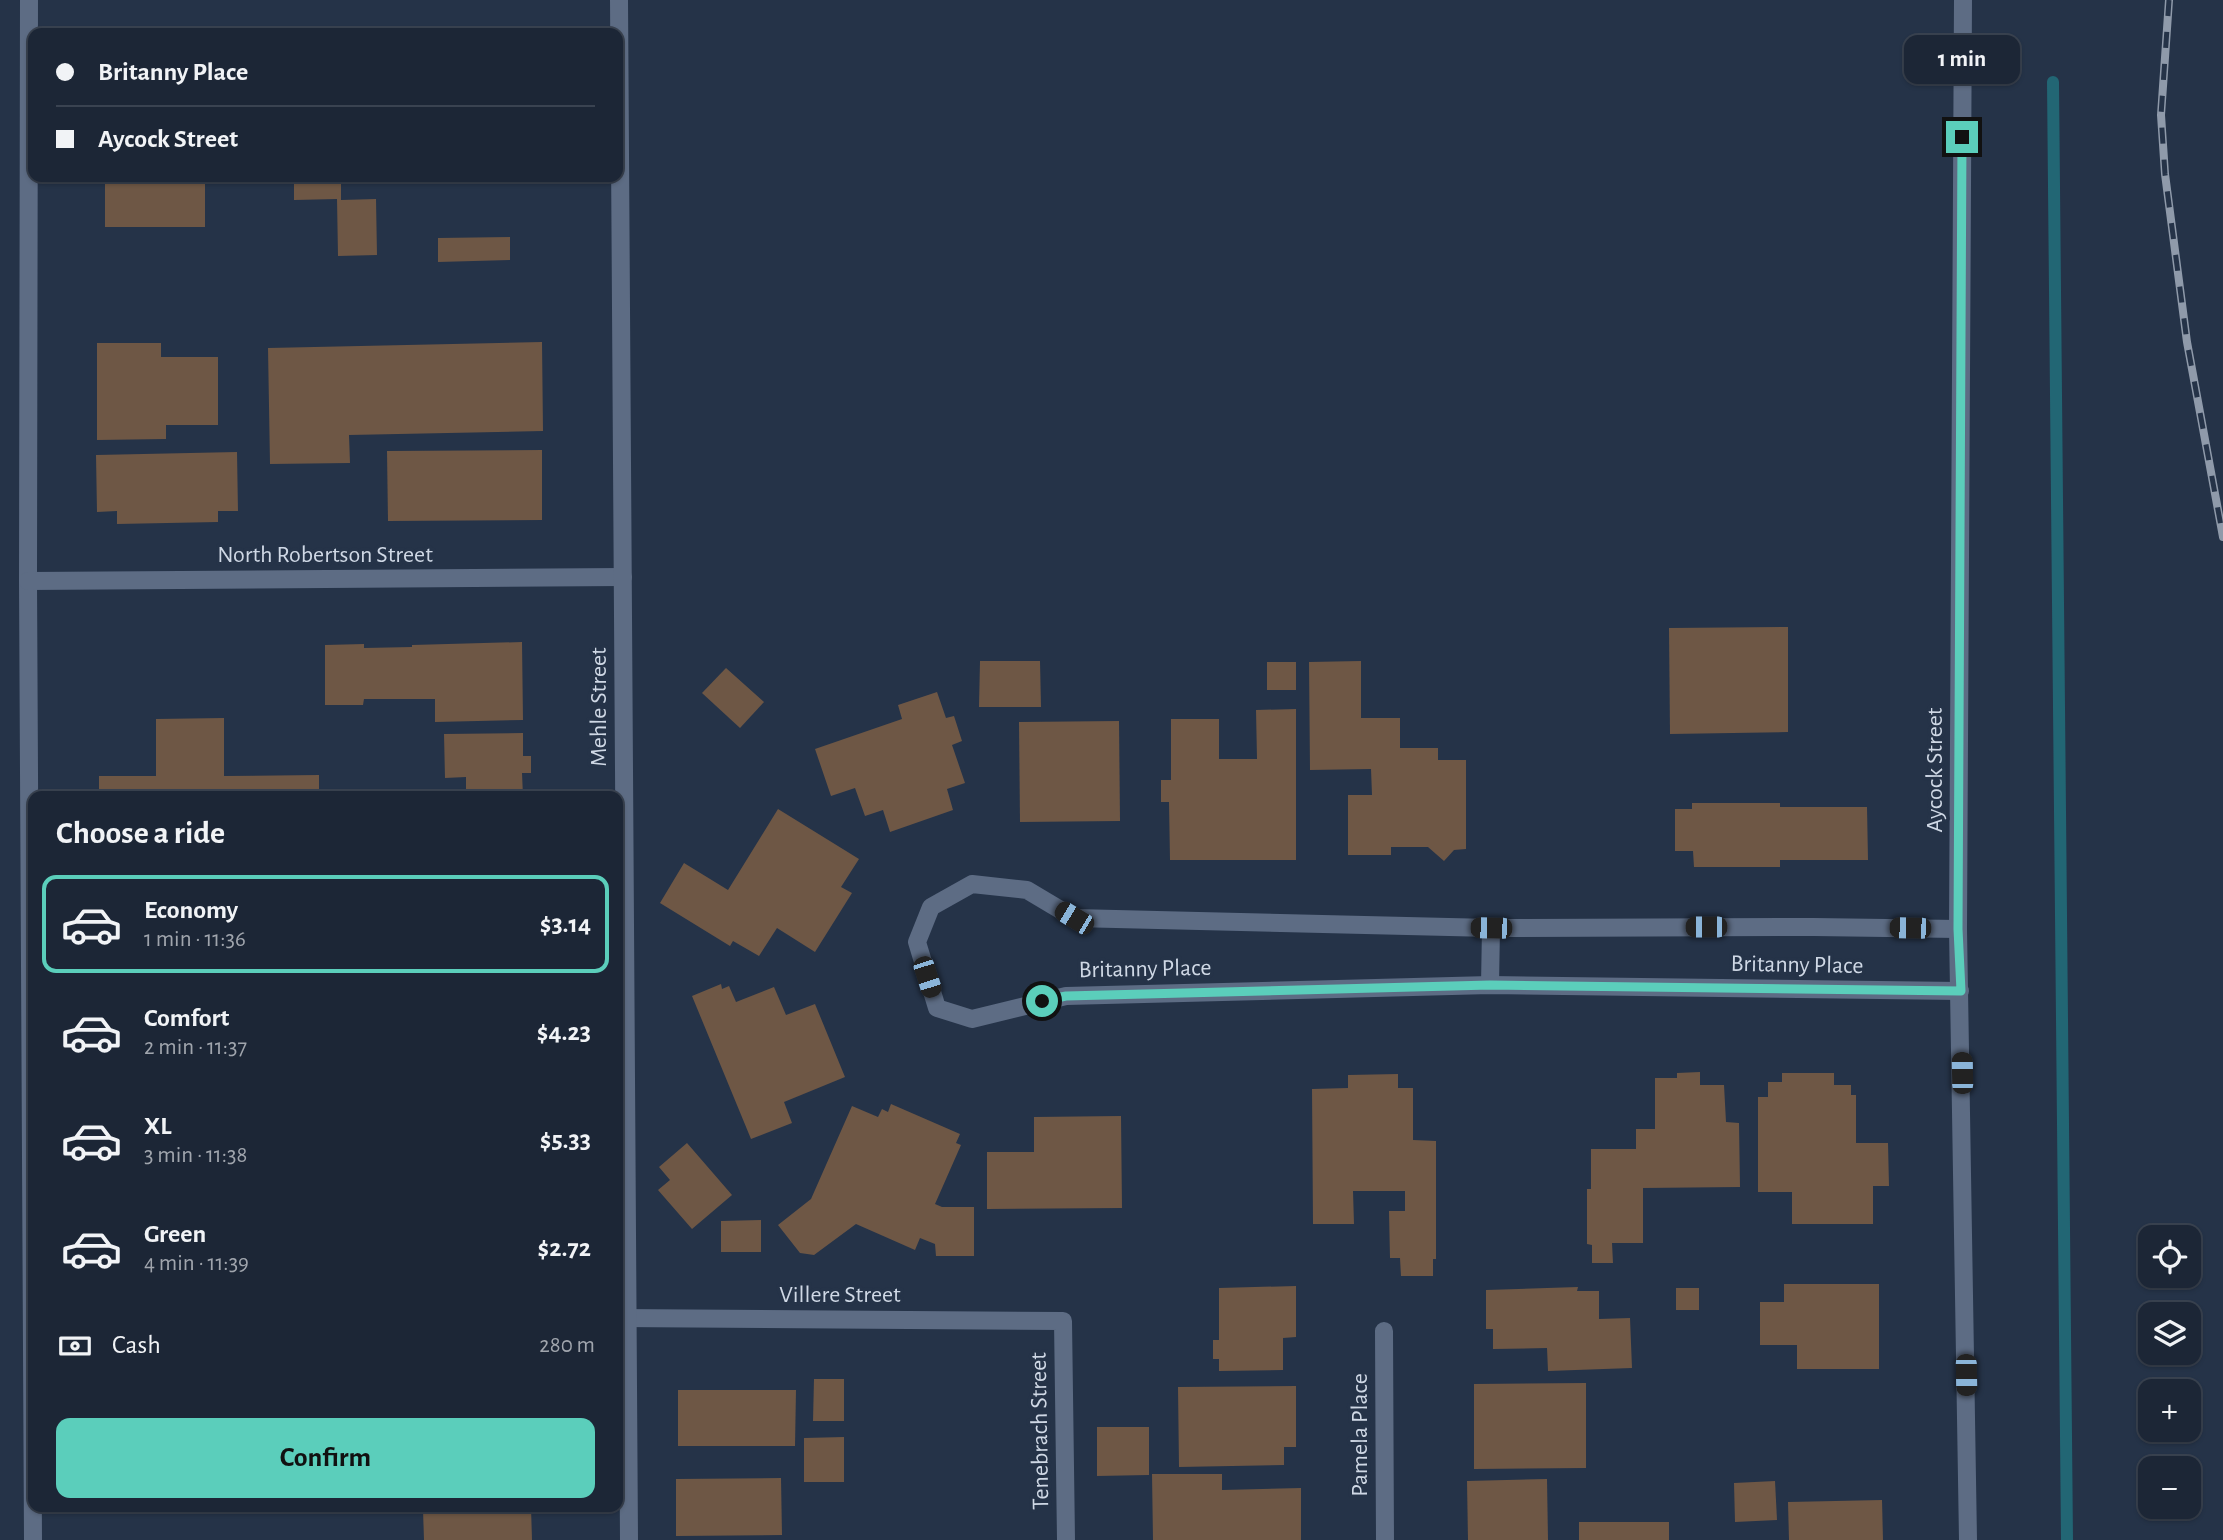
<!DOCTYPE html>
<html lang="en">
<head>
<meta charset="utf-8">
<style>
  body { margin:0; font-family:"Alegreya Sans",sans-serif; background:#293242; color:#f1f3f6; height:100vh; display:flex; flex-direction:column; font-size:26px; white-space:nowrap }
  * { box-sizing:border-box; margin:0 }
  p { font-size:23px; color:#a0a5ad }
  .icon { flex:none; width:38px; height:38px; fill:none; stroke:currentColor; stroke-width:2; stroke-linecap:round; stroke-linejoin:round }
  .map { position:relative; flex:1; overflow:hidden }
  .side { position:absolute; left:28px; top:791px; width:595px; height:721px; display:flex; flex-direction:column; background:#1c2636; border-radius:14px; box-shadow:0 2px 5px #0004,0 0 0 2px #3a4351 }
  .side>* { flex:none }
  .hud { position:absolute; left:28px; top:28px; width:595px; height:154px; border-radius:14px; box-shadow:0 2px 5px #0004,0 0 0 2px #3a4351; display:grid; align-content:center; height:154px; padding:0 28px; background:#1c2636 }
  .fabs { position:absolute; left:2138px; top:1225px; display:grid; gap:14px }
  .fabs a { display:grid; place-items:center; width:63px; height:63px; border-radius:14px; background:#1c2636; box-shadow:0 2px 5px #0004,0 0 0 2px #3a4351; font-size:35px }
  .end { position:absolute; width:32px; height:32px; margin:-16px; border:9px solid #5bcebb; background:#111; box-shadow:0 0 0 4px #111 }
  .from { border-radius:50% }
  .bubble { position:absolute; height:49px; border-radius:14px; background:#1c2636; box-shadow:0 2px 5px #0004,0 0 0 2px #3a4351; font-size:23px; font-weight:700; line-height:49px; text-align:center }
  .car { position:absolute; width:21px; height:42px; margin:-21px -10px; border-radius:9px; box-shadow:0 0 5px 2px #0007; background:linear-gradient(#222 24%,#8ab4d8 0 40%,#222 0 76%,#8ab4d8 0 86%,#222 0) }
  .hud b { display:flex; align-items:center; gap:24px; height:66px; font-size:26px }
  .hud b+b { border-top:2px solid #3a4351 }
  .hud i { width:18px; height:18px; background:#f1f3f6 }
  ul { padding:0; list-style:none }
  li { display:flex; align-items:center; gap:21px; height:98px; margin:0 14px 10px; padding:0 14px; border:4px solid transparent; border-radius:14px }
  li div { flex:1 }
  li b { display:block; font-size:26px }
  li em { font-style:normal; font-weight:700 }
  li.selected { border-color:#5bcebb }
  li>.icon { width:63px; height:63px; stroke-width:1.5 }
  h2 { padding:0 28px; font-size:32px; line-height:84px }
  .pay { display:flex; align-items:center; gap:18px; height:77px; padding:0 28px; font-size:26px }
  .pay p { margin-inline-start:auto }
  .primary-button { display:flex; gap:14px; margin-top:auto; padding:14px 28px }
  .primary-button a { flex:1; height:80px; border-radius:14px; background:#5bcebb; color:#111; font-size:28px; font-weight:700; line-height:80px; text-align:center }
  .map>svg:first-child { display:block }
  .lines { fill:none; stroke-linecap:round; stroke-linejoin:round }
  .stream { stroke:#226674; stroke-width:12 }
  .building { fill:#6e5745 }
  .minor { stroke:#5d6c84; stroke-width:18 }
  .tertiary { stroke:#5d6c84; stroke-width:18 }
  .rail-casing { stroke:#8f9aaa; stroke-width:8 }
  .rail { stroke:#253348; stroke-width:5; stroke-dasharray:16; stroke-linecap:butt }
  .route { stroke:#5bcebb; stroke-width:9 }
  .labels { text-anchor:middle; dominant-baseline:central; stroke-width:7; stroke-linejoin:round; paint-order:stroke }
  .street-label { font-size:24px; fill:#cfd8e5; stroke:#253348 }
</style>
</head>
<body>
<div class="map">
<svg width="2223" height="1540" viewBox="0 0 2223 1540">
  <rect width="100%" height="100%" fill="#253348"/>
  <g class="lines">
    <polyline class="stream" points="2053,82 2067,1540"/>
  </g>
  <g class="building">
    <rect x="105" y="177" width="100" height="50"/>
    <polygon points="294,177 341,177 341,200 376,199 377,255 338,256 337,199 294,200"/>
    <polygon points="510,237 510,260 438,262 438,238"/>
    <polygon points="542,342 543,431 349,435 350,463 270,464 268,348"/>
    <polygon points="97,343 161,343 161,357 218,357 218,425 166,425 166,439 97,440"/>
    <polygon points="542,450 542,520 388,521 387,451"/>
    <polygon points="237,452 238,511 218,511 218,522 117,524 117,511 97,512 96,455"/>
    <polygon points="1788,627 1788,732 1670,734 1669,628"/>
    <polygon points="522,642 523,720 435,722 435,699 364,699 363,705 325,705 325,645 364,644 364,648 412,647 412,645"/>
    <polygon points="980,661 1040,661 1041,707 979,707"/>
    <polygon points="1361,661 1361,718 1400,718 1400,748 1438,748 1438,760 1466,760 1466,849 1454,850 1444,861 1428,847 1391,847 1391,855 1348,855 1348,795 1372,795 1371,769 1310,770 1309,662"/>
    <rect x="1267" y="662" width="29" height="28"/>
    <polygon points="726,668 764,702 740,728 702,693"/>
    <polygon points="937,692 946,718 954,716 962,741 952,745 965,783 947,789 953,810 890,832 883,810 865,816 855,788 831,796 815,749 902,719 898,705"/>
    <polygon points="1296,709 1296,860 1170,860 1169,802 1161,802 1161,780 1171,780 1171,719 1219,719 1219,759 1257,759 1256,710"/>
    <polygon points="224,718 224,776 319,775 319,796 99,796 99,776 156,776 156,719"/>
    <polygon points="1119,721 1120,821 1020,822 1019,722"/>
    <polygon points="523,733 523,756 531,756 531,773 522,773 523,796 466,796 466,777 445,778 444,734"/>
    <polygon points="1692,803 1780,803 1780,807 1867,807 1868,860 1780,860 1780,867 1694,867 1693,851 1675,851 1675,809 1692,809"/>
    <polygon points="778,809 859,859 841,887 852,893 815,952 777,928 759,956 733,941 730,946 660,903 684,863 728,890"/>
    <polygon points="721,984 722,989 729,986 736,1002 774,987 786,1015 815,1004 845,1077 784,1102 792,1123 751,1139 692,996"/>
    <polygon points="1700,1072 1700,1085 1724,1085 1726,1122 1739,1123 1740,1187 1643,1188 1643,1243 1612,1243 1613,1263 1592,1263 1592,1245 1587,1244 1587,1189 1591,1189 1591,1149 1636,1149 1636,1129 1655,1129 1655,1078 1677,1078 1677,1073"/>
    <polygon points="1782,1073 1834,1073 1834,1085 1851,1085 1851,1095 1856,1095 1856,1143 1888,1143 1889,1186 1873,1186 1873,1224 1792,1224 1792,1192 1758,1192 1758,1097 1768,1097 1768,1082 1782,1082"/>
    <polygon points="1398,1074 1398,1088 1413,1088 1413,1140 1436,1141 1436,1259 1433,1259 1433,1276 1401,1276 1400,1258 1390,1258 1389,1211 1405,1211 1405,1191 1353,1191 1354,1224 1313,1224 1312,1089 1348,1088 1348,1075"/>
    <polygon points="891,1104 960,1134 956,1143 961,1145 935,1204 942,1207 974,1207 974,1256 936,1256 935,1244 920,1238 915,1250 856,1224 814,1255 800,1253 778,1225 811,1199 852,1106 878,1117 882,1109 888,1112"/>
    <polygon points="1121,1116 1122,1208 987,1209 987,1152 1034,1152 1034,1117"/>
    <polygon points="687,1143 732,1195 692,1229 658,1190 670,1180 659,1167"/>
    <polygon points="761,1220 761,1252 721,1252 721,1221"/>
    <polygon points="1784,1284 1879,1284 1879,1369 1797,1369 1797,1345 1760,1345 1760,1302 1784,1302"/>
    <polygon points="1296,1286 1296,1337 1283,1338 1283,1370 1219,1371 1219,1359 1213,1359 1213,1340 1219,1340 1219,1288"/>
    <polygon points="1578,1287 1577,1291 1599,1291 1599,1319 1630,1318 1632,1368 1548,1371 1547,1348 1493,1349 1493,1329 1486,1329 1486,1290"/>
    <rect x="1676" y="1288" width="23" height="22"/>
    <polygon points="814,1379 844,1379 844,1421 813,1421"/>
    <polygon points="1586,1383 1586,1468 1474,1469 1474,1384"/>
    <polygon points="1296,1386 1296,1447 1284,1447 1284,1465 1179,1467 1178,1387"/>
    <polygon points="678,1390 796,1390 795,1446 678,1446"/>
    <polygon points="1097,1427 1149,1427 1149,1475 1097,1476"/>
    <polygon points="844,1437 844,1482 804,1482 804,1438"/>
    <polygon points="1152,1474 1222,1474 1222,1490 1301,1488 1301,1540 1153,1540"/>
    <polygon points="781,1478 782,1535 676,1536 676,1479"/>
    <polygon points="1547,1479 1548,1540 1468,1540 1467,1481"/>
    <polygon points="1775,1481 1777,1520 1735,1522 1734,1483"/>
    <polygon points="1882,1500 1883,1540 1789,1540 1788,1502"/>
    <polygon points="478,1507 531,1507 532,1540 424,1540 423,1510"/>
    <rect x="1579" y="1522" width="90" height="18"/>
  </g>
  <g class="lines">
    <g class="minor">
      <polyline points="29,0 28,581 33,1540"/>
      <polyline points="1963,0 1958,929 1968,1540"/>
      <polyline points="28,581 623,577"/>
      <polyline points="1958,929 1814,927 1491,928 1074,918 1027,890 972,884 931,907 917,942 937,1008 972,1019 1066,996 1490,985 1960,991"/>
      <polyline points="1490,985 1491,928"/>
      <polyline points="618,1318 1063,1321 1066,1540"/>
      <polyline points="1384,1331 1385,1540"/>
    </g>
    <polyline class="tertiary" points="619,0 629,1540"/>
    <g class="rail-casing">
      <polyline id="rail" points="2169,0 2161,115 2165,174 2187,342 2223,537"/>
    </g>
    <use href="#rail" class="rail"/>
  </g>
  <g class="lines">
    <polyline class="route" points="1042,1001 1066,996 1490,985 1961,991 1958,929 1962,137"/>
  </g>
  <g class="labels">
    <g class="street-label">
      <text x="325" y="555">North Robertson Street</text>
      <text transform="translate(599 707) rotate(-90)">Mehle Street</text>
      <text transform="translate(1935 770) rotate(-90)">Aycock Street</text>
      <text transform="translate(1797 965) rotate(1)">Britanny Place</text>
      <text transform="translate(1145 969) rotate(-1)">Britanny Place</text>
      <text x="840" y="1295">Villere Street</text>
      <text transform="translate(1040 1431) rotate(-91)">Tenebrach Street</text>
      <text transform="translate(1360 1435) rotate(-90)">Pamela Place</text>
    </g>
  </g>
</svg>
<div class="fabs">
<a><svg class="icon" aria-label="locate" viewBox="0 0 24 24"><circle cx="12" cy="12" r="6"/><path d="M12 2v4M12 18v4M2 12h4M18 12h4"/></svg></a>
<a><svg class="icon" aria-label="layers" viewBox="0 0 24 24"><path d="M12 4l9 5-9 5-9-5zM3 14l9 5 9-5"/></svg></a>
<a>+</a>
<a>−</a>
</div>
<i class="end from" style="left:1042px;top:1001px"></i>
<i class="end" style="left:1962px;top:137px"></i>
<div class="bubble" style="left:1904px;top:35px;width:116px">1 min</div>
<i class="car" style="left:1074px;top:918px;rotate:301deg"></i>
<i class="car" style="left:1706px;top:927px;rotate:270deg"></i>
<i class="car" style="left:1491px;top:928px;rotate:271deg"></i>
<i class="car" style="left:1910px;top:928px;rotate:271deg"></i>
<i class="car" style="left:927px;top:977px;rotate:162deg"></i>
<i class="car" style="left:1962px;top:1073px;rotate:359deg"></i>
<i class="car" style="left:1966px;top:1375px;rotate:179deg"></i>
<div class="hud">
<b><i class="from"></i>Britanny Place</b>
<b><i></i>Aycock Street</b>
</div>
<section class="side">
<h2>Choose a ride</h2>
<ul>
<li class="selected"><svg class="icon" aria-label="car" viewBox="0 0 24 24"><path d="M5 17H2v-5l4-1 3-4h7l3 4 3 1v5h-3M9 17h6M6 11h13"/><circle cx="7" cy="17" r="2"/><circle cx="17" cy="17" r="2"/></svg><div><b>Economy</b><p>1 min · 11:36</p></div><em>$3.14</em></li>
<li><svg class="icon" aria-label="car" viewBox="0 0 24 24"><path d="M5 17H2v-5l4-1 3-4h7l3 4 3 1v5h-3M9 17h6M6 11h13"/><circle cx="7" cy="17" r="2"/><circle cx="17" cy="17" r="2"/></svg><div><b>Comfort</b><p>2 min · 11:37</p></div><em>$4.23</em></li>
<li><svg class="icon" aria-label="car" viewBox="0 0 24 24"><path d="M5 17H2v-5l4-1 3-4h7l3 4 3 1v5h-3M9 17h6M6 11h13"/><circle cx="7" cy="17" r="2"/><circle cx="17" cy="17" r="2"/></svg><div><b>XL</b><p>3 min · 11:38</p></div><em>$5.33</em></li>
<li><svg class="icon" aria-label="car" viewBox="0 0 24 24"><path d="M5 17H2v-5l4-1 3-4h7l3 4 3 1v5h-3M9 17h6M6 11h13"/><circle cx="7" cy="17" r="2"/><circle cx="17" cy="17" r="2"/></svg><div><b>Green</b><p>4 min · 11:39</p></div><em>$2.72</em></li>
</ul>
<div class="pay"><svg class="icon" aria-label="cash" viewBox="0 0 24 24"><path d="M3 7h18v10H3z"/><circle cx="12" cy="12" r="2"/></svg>Cash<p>280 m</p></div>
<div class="primary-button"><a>Confirm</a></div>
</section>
</div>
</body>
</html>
